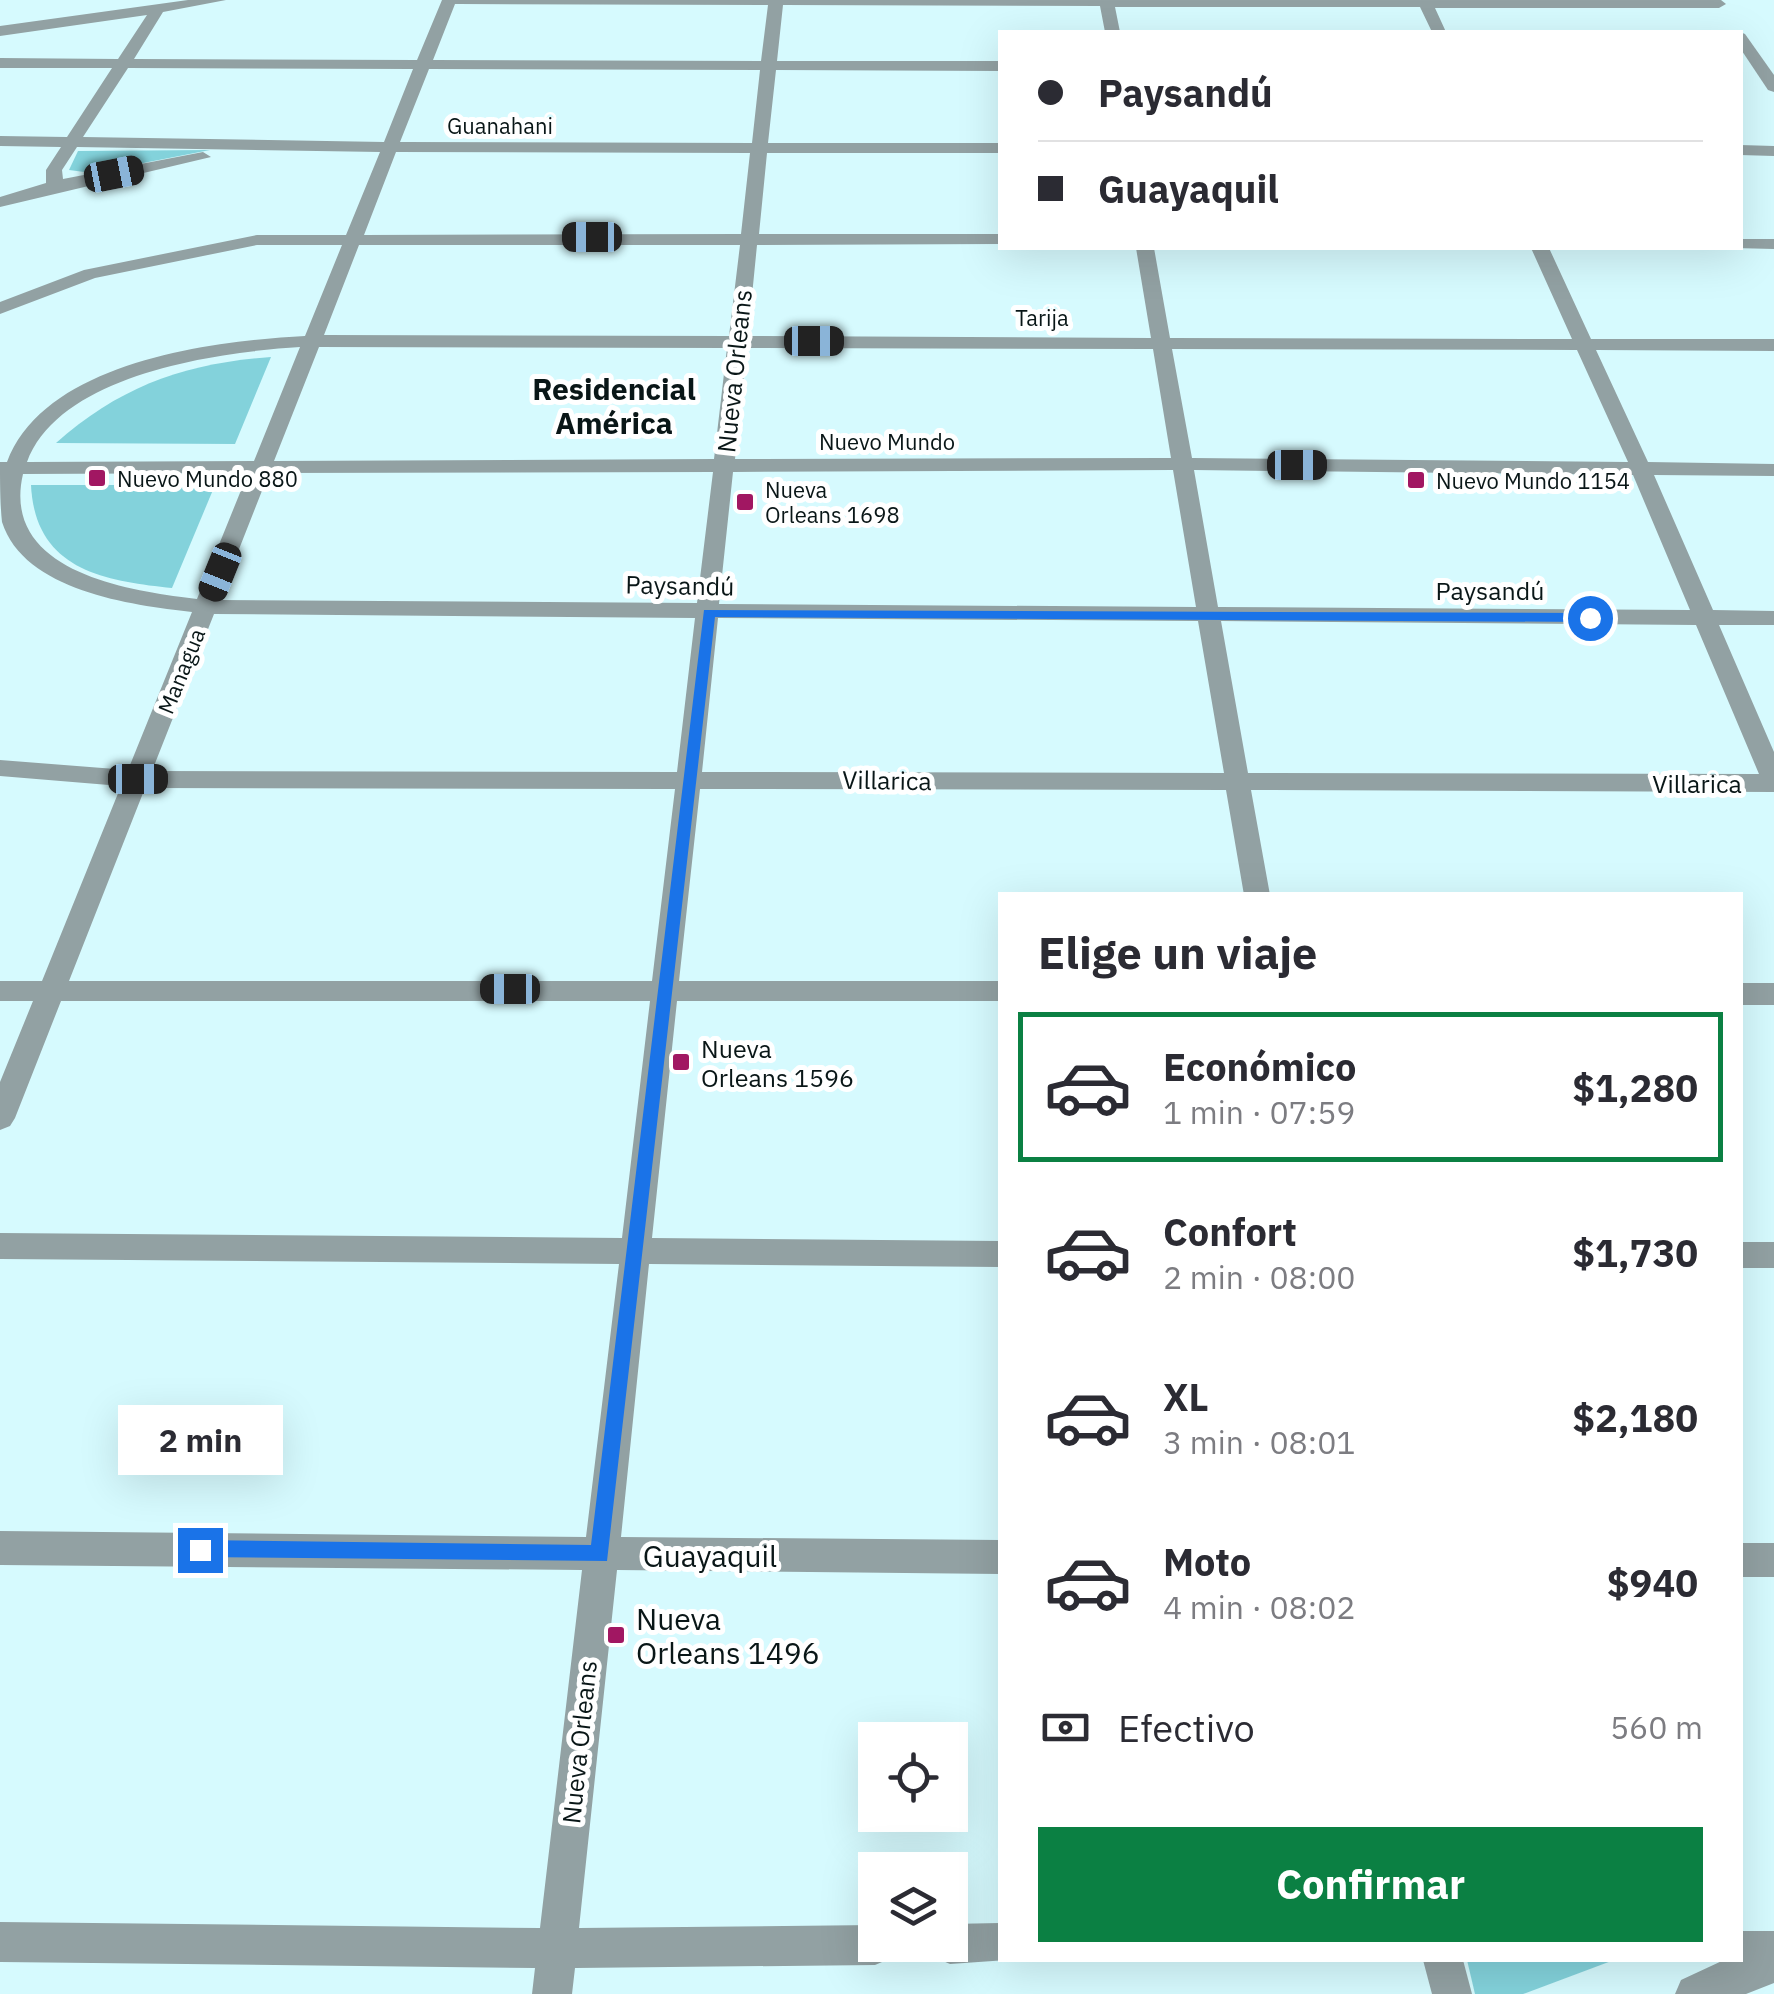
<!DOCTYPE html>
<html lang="es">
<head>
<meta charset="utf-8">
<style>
  body { margin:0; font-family:"IBM Plex Sans",sans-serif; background:#f7f7f7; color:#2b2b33; height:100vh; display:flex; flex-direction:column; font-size:38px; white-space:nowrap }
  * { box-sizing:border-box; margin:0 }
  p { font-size:32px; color:#7c7c81 }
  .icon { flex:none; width:55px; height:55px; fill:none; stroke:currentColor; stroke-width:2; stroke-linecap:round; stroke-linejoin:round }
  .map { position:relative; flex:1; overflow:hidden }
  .sheet { position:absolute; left:998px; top:892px; width:745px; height:1070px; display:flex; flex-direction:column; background:#fff; border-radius:0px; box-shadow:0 10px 40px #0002 }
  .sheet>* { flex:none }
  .top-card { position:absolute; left:998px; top:30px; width:745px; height:220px; border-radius:0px; box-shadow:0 10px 40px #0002; display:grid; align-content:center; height:220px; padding:0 40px; background:#fff }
  .tools { position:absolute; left:858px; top:1722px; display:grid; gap:20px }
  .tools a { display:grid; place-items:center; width:110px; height:110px; border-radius:0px; background:#fff; box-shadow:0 10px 40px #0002; font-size:50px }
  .end { position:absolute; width:45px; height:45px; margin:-22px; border:12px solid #1a73e8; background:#fff; box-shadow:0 0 0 5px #fff }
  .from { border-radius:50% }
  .bubble { position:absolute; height:70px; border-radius:0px; background:#fff; box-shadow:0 10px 40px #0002; font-size:32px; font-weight:700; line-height:70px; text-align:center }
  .car { position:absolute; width:30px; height:60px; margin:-30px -15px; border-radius:12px; box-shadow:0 0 8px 2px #0007; background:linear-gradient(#222 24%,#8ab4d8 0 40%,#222 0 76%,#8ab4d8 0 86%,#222 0) }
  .top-card b { display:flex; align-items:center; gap:35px; height:95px; font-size:38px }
  .top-card b+b { border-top:2px solid #e1e1e2 }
  .top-card i { width:25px; height:25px; background:#2b2b33 }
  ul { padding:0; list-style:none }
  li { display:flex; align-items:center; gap:30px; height:150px; margin:0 20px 15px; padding:0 20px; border:5px solid transparent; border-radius:0px }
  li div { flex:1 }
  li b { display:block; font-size:38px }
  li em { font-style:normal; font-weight:700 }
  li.on { border-color:#0b8043 }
  li>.icon { width:90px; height:90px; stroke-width:1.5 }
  h2 { padding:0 40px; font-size:45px; line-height:120px }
  .pay { display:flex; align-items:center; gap:25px; height:110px; padding:0 40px; font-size:38px }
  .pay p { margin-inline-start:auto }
  .button { display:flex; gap:20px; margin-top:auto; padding:20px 40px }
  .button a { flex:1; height:115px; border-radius:0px; background:#0b8043; color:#fff; font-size:40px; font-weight:700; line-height:115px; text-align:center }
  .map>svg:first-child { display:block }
  .green { fill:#83d2db }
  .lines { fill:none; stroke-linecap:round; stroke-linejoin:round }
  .minor { fill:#92a1a3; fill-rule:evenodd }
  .route { fill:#1a73e8 }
  .poi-dot { fill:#a11762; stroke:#fff; stroke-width:4 }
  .labels { text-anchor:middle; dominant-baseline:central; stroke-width:10; stroke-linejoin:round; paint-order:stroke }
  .far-street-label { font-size:22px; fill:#091617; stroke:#fff }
  .far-poi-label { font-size:22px; fill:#091617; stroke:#fff; text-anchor:start }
  .street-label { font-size:25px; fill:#091617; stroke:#fff }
  .poi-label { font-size:25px; fill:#091617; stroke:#fff; text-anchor:start }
  .far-district-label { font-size:30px; font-weight:bold; fill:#091617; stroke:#fff }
  .near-street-label { font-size:30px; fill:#091617; stroke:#fff }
  .near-poi-label { font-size:30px; fill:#091617; stroke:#fff; text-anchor:start }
</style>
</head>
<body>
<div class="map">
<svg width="1774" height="1994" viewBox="0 0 1774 1994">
  <rect width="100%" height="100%" fill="#d6fafe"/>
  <g class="green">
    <polygon points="210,150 92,173 69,170 78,151"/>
    <path d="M271 357 235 444 56 443C120 386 186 363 271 357Z"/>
    <path d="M31 485H215L172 588C104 581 35 570 31 485Z"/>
    <polygon points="1467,1960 1614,1960 1523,1994 1475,1994"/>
  </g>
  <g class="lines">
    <g class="minor">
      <path d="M188 0H226L163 12 134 59 417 60 442 0H1721L1726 4 1719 8H1435L1446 32H1432L1420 7H1115L1120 32H1105L1100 6 783 5 777 61H1000V71L776 70 768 143H1000V153H767L759 234H1000V244L757 245 748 336 1151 338 1136 248H1154L1170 338 1572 339 1531 248H1549L1591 339H1774V351L1596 350 1648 462 1774 464V476L1654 475 1713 610 1774 611V625H1719L1774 752V792L1251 790 1270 895H1244L1226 790 700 789 679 981H1000V1001H677L652 1238 1000 1241V1267L649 1264 621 1537 1000 1540V1574L617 1570 579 1928 875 1925V1945H895L889 1959 875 1965 575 1968 572 1994H532L535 1968 0 1962V1922L540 1928 582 1570 0 1565V1531L586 1537 619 1264 0 1259V1233L622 1238 650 1001H61L15 1118 10 1126 0 1130V1082L33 1001H0V981H42L121 786 0 776V760L128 770 192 612C131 605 24 591 2 522 0 504 0 478 0 462H7C45 361 214 341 305 336L342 245H257L95 278 0 314V302L84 270 257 235H346L380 152 77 147 62 170 63 179 203 152 211 157 0 207V197L46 183V170L61 147 0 146V136L67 137 112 68H0V58L118 59 147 15 0 36V26ZM455 4H458L768 5 761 61 433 60ZM128 68 413 69 384 142 83 137ZM429 69 760 70 752 143 400 142ZM396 152 750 153 741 234 364 235ZM359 245H740L729 336 324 335ZM300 347 254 461 27 462C60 373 220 352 300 347ZM319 347 727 348 714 459 274 461ZM747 348 1153 349 1171 458 735 459ZM1172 349 1577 350 1628 462 1192 458ZM1173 470 1196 607 719 604 733 472ZM1194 470 1633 475 1690 610 1218 607ZM713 472 697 603 219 600 269 473ZM248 473 197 599C131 591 0 573 23 474ZM214 614 695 618 677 772 152 771ZM718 618 1198 621 1224 773 702 772ZM1221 621 1696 625 1759 774 1248 773ZM145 788 675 789 652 981H69Z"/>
      <polygon points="1740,32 1745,34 1774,75 1774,92 1768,90 1740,48"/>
      <polygon points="1740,145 1774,146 1774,156 1740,155"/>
      <polygon points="1740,239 1774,239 1774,249 1734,248 1740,248"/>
      <rect x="1740" y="983" width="34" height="22"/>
      <rect x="1740" y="1242" width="34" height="26"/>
      <rect x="1740" y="1543" width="34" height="34"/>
      <polygon points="1000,1923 1000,1960 1007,1960 950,1964 936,1958 931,1945 950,1945 950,1924"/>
      <polygon points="1740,1931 1774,1931 1774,1983 1746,1994 1675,1994 1681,1980 1724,1960 1740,1960"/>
      <polygon points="1423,1960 1463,1960 1472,1994 1432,1994"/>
    </g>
  </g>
  <polygon class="route" points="704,610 1590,613 1597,618 1590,622 715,617 607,1561 193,1557 190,1550 200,1540 591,1545"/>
  <g class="poi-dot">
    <rect x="87" y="468" width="20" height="20" rx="5"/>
    <rect x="1406" y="470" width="20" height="20" rx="5"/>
    <rect x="735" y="492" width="20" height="20" rx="5"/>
    <rect x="671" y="1052" width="20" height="20" rx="5"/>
    <rect x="606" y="1625" width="20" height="20" rx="5"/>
  </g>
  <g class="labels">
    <g class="far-street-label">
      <text x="500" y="125">Guanahani</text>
      <text x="1042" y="317">Tarija</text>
      <text x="887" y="441">Nuevo Mundo</text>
      <text transform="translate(181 671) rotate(-68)">Managua</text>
    </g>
    <g class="far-poi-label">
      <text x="117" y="478">Nuevo Mundo 880</text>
      <text x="1436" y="480">Nuevo Mundo 1154</text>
      <text x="765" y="489">Nueva<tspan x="765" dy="25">Orleans 1698</tspan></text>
    </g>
    <g class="street-label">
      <text transform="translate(734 371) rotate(-84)">Nueva Orleans</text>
      <text transform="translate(680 585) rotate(1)">Paysandú</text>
      <text x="1490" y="590">Paysandú</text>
      <text transform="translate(887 780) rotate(1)">Villarica</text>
      <text x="1697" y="783">Villarica</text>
      <text transform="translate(579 1742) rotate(-84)">Nueva Orleans</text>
    </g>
    <g class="poi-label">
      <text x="701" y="1048">Nueva<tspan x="701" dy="29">Orleans 1596</tspan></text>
    </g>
    <g class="far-district-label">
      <text x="614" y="388">Residencial<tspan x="614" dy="34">América</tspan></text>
    </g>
    <g class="near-street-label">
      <text x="710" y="1555">Guayaquil</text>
    </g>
    <g class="near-poi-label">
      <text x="636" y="1618">Nueva<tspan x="636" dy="34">Orleans 1496</tspan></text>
    </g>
  </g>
</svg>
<div class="tools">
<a><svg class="icon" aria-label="locate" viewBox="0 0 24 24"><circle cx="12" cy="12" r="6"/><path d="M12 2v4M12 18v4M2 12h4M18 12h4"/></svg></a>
<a><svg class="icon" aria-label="layers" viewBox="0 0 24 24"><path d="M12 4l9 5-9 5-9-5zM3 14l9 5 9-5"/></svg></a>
</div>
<i class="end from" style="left:1590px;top:618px"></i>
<i class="end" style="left:200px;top:1550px"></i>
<div class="bubble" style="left:118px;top:1405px;width:165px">2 min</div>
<i class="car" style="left:114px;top:174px;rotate:79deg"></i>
<i class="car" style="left:592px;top:237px;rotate:270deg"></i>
<i class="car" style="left:814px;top:341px;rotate:90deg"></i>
<i class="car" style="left:1297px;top:465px;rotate:90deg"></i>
<i class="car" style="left:220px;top:572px;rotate:202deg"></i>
<i class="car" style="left:138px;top:779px;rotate:90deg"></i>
<i class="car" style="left:510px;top:989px;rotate:270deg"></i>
<div class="top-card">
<b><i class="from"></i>Paysandú</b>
<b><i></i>Guayaquil</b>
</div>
<section class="sheet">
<h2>Elige un viaje</h2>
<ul>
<li class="on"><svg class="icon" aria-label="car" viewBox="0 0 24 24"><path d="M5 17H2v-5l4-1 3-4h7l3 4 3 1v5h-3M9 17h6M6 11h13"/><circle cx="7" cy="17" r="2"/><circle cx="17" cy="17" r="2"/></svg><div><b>Económico</b><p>1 min · 07:59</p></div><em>$1,280</em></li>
<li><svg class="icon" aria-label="car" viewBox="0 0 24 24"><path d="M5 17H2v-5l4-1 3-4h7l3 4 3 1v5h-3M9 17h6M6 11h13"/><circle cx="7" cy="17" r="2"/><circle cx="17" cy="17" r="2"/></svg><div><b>Confort</b><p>2 min · 08:00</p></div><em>$1,730</em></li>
<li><svg class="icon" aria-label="car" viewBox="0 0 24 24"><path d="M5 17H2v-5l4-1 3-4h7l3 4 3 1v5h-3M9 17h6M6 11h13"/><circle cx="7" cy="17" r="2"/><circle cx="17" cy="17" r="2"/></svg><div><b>XL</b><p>3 min · 08:01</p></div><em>$2,180</em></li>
<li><svg class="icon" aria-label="car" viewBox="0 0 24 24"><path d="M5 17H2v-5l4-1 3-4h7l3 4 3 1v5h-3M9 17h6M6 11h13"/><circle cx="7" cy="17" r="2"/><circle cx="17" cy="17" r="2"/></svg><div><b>Moto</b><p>4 min · 08:02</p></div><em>$940</em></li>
</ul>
<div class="pay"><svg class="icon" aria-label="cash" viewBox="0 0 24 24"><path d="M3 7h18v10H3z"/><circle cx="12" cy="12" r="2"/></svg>Efectivo<p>560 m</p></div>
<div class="button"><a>Confirmar</a></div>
</section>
</div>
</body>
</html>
